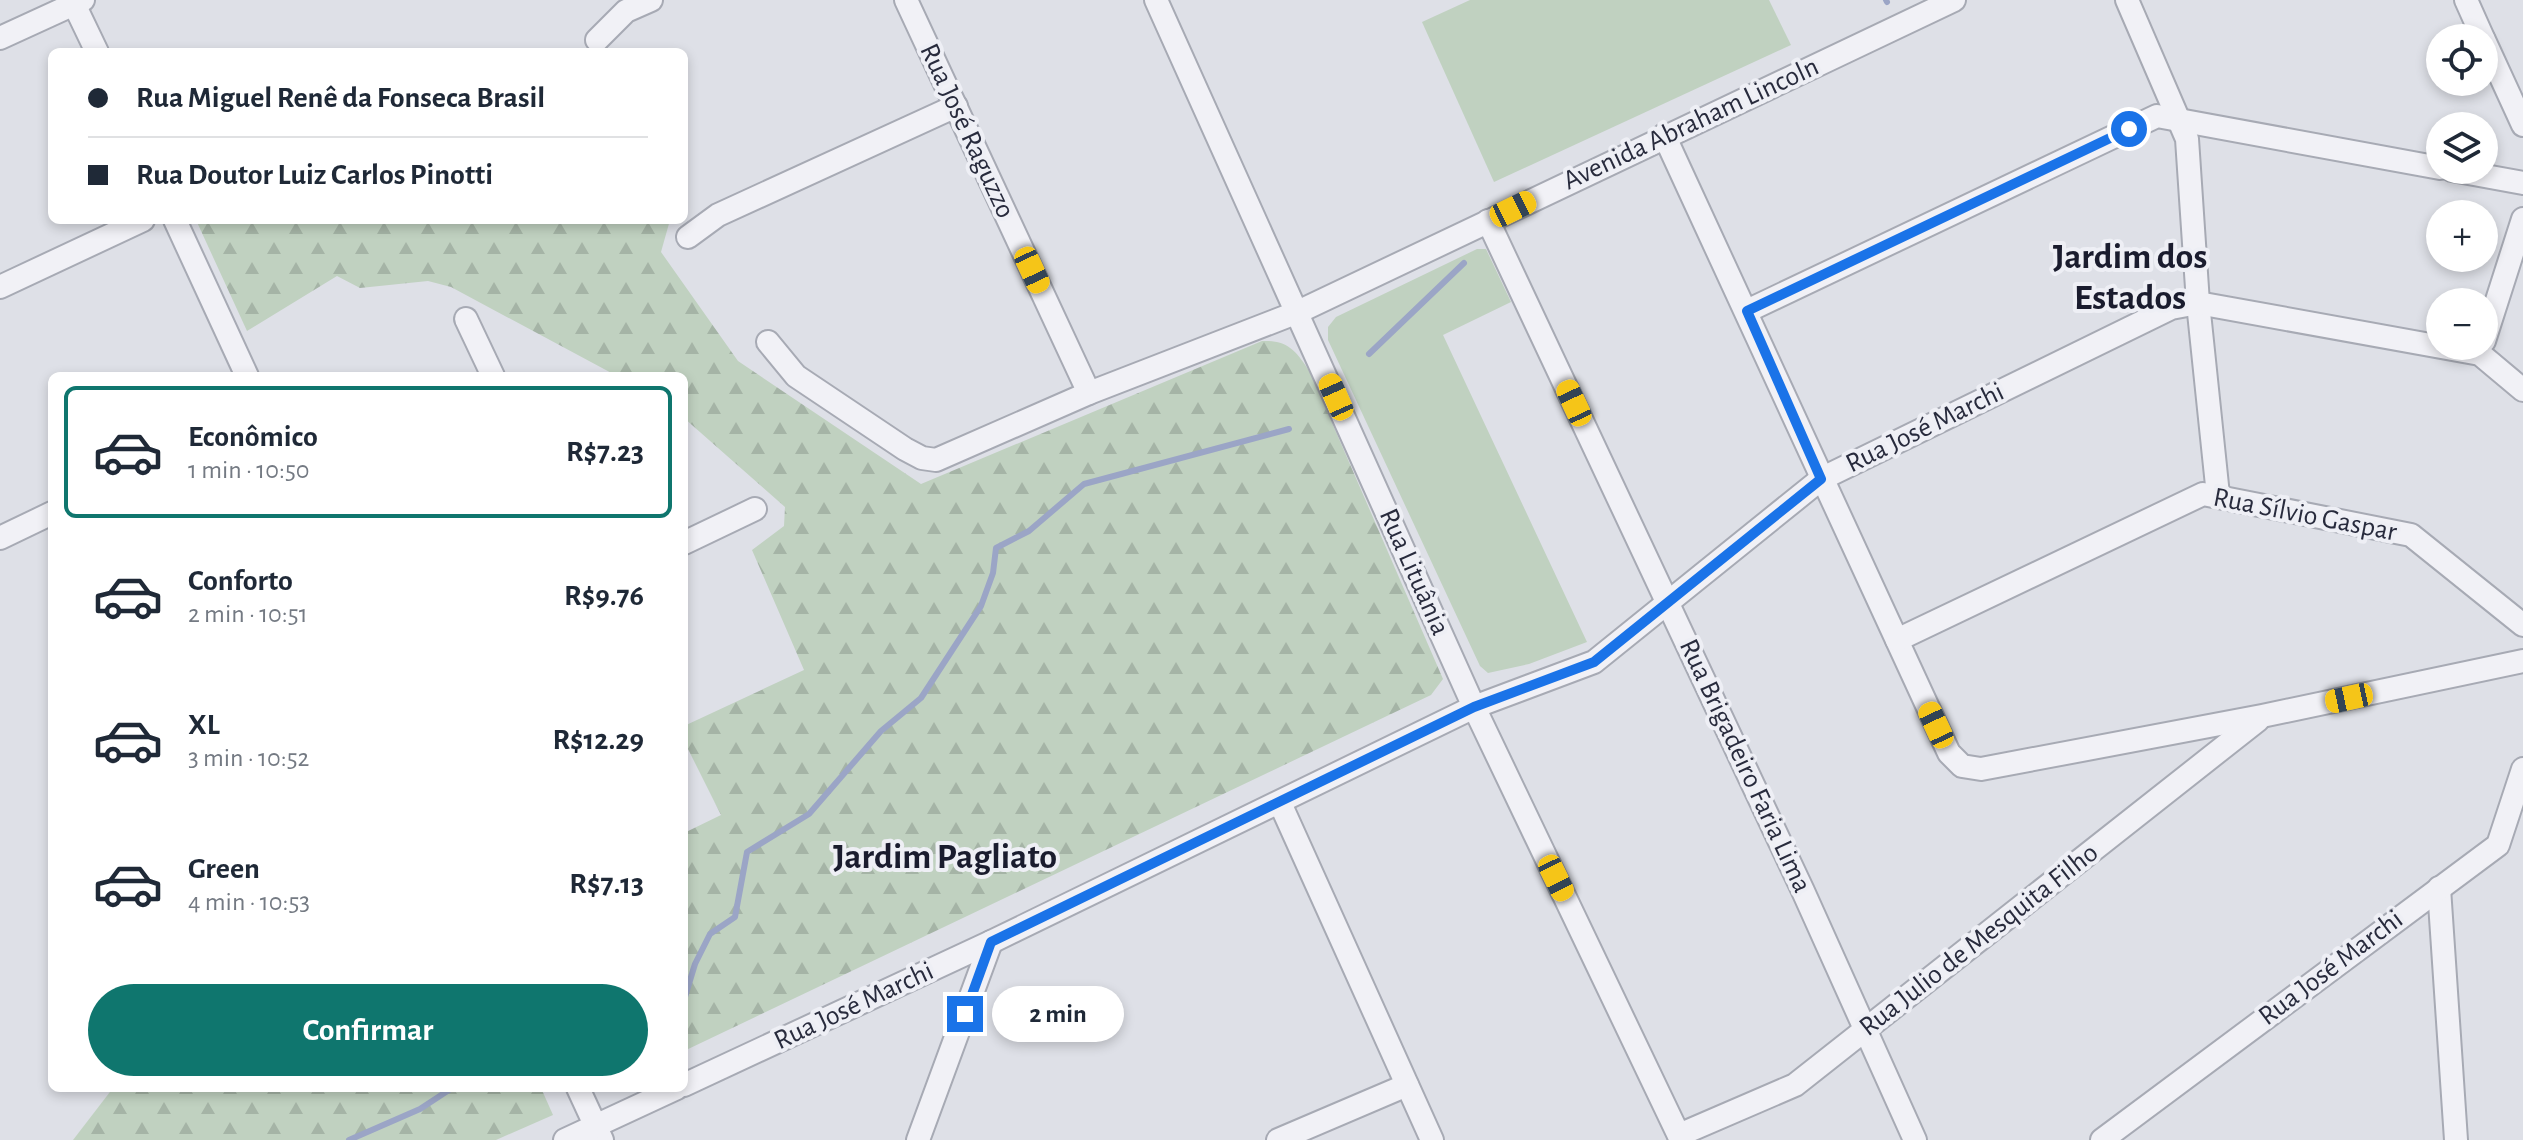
<!DOCTYPE html>
<html lang="pt">
<head>
<meta charset="utf-8">
<style>
  body { margin:0; font-family:"Alegreya Sans",sans-serif; background:#f6f6f7; color:#1f2937; height:100vh; display:flex; flex-direction:column; font-size:30px; white-space:nowrap }
  * { box-sizing:border-box; margin:0 }
  p { font-size:26px; color:#747a83 }
  .icon { flex:none; width:44px; height:44px; fill:none; stroke:currentColor; stroke-width:2; stroke-linecap:round; stroke-linejoin:round }
  .map { position:relative; flex:1; overflow:hidden }
  .side { position:absolute; left:48px; top:372px; width:640px; height:720px; display:flex; flex-direction:column; background:#fff; border-radius:12px; box-shadow:0 4px 12px #0003 }
  .side>* { flex:none }
  .guide { position:absolute; left:48px; top:48px; width:640px; height:176px; border-radius:12px; box-shadow:0 4px 12px #0003; display:grid; align-content:center; height:176px; padding:0 40px; background:#fff }
  .tools { position:absolute; left:2426px; top:24px; display:grid; gap:16px }
  .tools a { display:grid; place-items:center; width:72px; height:72px; border-radius:50%; background:#fff; box-shadow:0 4px 12px #0003; font-size:40px }
  .end { position:absolute; width:36px; height:36px; margin:-18px; border:10px solid #1a73e8; background:#fff; box-shadow:0 0 0 4px #fff }
  .from { border-radius:50% }
  .bubble { position:absolute; height:56px; border-radius:28px; background:#fff; box-shadow:0 4px 12px #0003; font-size:26px; font-weight:700; line-height:56px; text-align:center }
  .car { position:absolute; width:24px; height:48px; margin:-24px -12px; border-radius:10px; box-shadow:0 0 6px 2px #0007; background:linear-gradient(#f5c518 24%,#345 0 40%,#f5c518 0 76%,#345 0 86%,#f5c518 0) }
  .guide b { display:flex; align-items:center; gap:28px; height:76px; font-size:30px }
  .guide b+b { border-top:2px solid #e0e1e3 }
  .guide i { width:20px; height:20px; background:#1f2937 }
  ul { padding:14px 0 0; list-style:none }
  li { display:flex; align-items:center; gap:24px; height:132px; margin:0 16px 12px; padding:0 24px; border:4px solid transparent; border-radius:12px }
  li div { flex:1 }
  li b { display:block; font-size:30px }
  li em { font-style:normal; font-weight:700 }
  li.active { border-color:#0f766e }
  li>.icon { width:72px; height:72px; stroke-width:1.5 }
  .button { display:flex; gap:16px; margin-top:auto; padding:16px 40px }
  .button a { flex:1; height:92px; border-radius:48px; background:#0f766e; color:#fff; font-size:32px; font-weight:700; line-height:92px; text-align:center }
  .map>svg:first-child { display:block }
  .green { fill:#c0d1c0 }
  .forest { fill:url(#forest-firs) }
  .lines { fill:none; stroke-linecap:round; stroke-linejoin:round }
  .stream { stroke:#9ba5c6; stroke-width:6 }
  .minor-casing { stroke:#a7aab4; stroke-width:26 }
  .minor { stroke:#f1f1f6; stroke-width:22 }
  .route { stroke:#1a73e8; stroke-width:10 }
  .labels { text-anchor:middle; dominant-baseline:central; stroke-width:8; stroke-linejoin:round; paint-order:stroke }
  .street-label { font-size:28px; fill:#282b3d; stroke:#eeeff5 }
  .district-label { font-size:36px; font-weight:bold; fill:#1a1c2e; stroke:#eeeff5 }
</style>
</head>
<body>
<div class="map">
<svg width="2523" height="1140" viewBox="0 0 2523 1140">
  <defs>
    <pattern id="forest-firs" width="22" height="20" patternUnits="userSpaceOnUse" patternTransform="scale(2)"><rect width="22" height="20" fill="#c0d1c0"/><path d="M5 1l3.5 6h-7zM16 11l3.5 6h-7z" fill="#a5b4a6"/></pattern>
  </defs>
  <rect width="100%" height="100%" fill="#dee0e7"/>
  <g class="green">
    <polygon points="1470,0 1769,0 1791,45 1494,182 1422,22"/>
    <polygon points="1477,249 1486,249 1511,302 1443,335 1587,642 1529,664 1488,673 1480,666 1328,340 1328,327 1336,317"/>
  </g>
  <g class="forest">
    <path d="M196 220H670L661 252 738 361 921 484 1262 341C1288 340 1296 351 1310 372L1443 679 1431 695 684 1051V833L721 815 684 741V726L804 670 752 550 784 526 785 507 684 418V376H617L451 287 428 281 360 288 337 276 247 331Z"/>
    <polygon points="113,1088 541,1088 553,1115 496,1140 73,1140"/>
  </g>
  <g class="lines">
    <g class="stream">
      <polyline points="1886,0 1887,2"/>
      <polyline points="1369,354 1464,263"/>
      <polyline points="684,1000 695,964 710,934 735,917 747,852 809,814 881,731 921,698 981,606 993,573 996,548 1029,531 1084,484 1289,429"/>
      <polyline points="349,1140 420,1109 452,1088"/>
    </g>
    <g class="minor-casing">
      <g id="minor">
        <polyline points="906,0 1089,393"/>
        <polyline points="1156,0 1474,707 1681,1140"/>
        <polyline points="2127,0 2187,139 2198,303 2218,495"/>
        <polyline points="2466,0 2483,38"/>
        <polyline points="74,4 97,52"/>
        <polyline points="0,38 83,0"/>
        <polyline points="597,40 626,11 651,0"/>
        <polyline points="2484,40 2523,125"/>
        <polyline points="1664,135 1949,753 1962,766 1981,769 2262,716 2523,661"/>
        <polyline points="2452,170 2523,183"/>
        <polyline points="175,220 247,376"/>
        <polyline points="1488,221 1803,891 1915,1140"/>
        <polyline points="688,237 718,215 956,106"/>
        <polyline points="0,287 143,220"/>
        <polyline points="1747,311 2157,116 2440,168"/>
        <polyline points="466,319 493,376"/>
        <polyline points="2484,341 2523,219"/>
        <polyline points="768,342 796,376 905,449 922,458 936,460 1089,393 1298,312 1954,0"/>
        <polyline points="0,538 52,513"/>
        <polyline points="684,543 755,509"/>
        <polyline points="1897,640 2203,494 2411,535 2523,625"/>
        <polyline points="1280,803 1432,1140"/>
        <polyline points="2439,888 2456,1140"/>
        <polyline points="684,1085 991,942 1474,707 1594,662 1821,479 2171,308 2198,303 2480,354 2523,390"/>
        <polyline points="578,1088 602,1140"/>
        <polyline points="1679,1135 1795,1085 2258,720"/>
        <polyline points="565,1140 677,1088"/>
        <polyline points="918,1140 991,942"/>
        <polyline points="1278,1140 1407,1085"/>
        <polyline points="2102,1140 2498,845 2523,769"/>
      </g>
    </g>
    <use href="#minor" class="minor"/>
  </g>
  <g class="lines">
    <polyline class="route" points="965,1014 991,942 1474,707 1594,662 1821,479 1747,311 2129,129"/>
  </g>
  <g class="labels">
    <g class="street-label">
      <text transform="translate(1691 124) rotate(-25)">Avenida Abraham Lincoln</text>
      <text transform="translate(967 131) rotate(65)">Rua José Raguzzo</text>
      <text transform="translate(1925 428) rotate(-26)">Rua José Marchi</text>
      <text transform="translate(2305 515) rotate(11)">Rua Sílvio Gaspar</text>
      <text transform="translate(1414 572) rotate(66)">Rua Lituânia</text>
      <text transform="translate(1745 766) rotate(65)">Rua Brigadeiro Faria Lima</text>
      <text transform="translate(1979 940) rotate(-38)">Rua Julio de Mesquita Filho</text>
      <text transform="translate(2331 968) rotate(-37)">Rua José Marchi</text>
      <text transform="translate(854 1006) rotate(-25)">Rua José Marchi</text>
    </g>
    <g class="district-label">
      <text x="2130" y="257">Jardim dos<tspan x="2130" dy="41">Estados</tspan></text>
      <text x="945" y="857">Jardim Pagliato</text>
    </g>
  </g>
</svg>
<div class="tools">
<a><svg class="icon" aria-label="locate" viewBox="0 0 24 24"><circle cx="12" cy="12" r="6"/><path d="M12 2v4M12 18v4M2 12h4M18 12h4"/></svg></a>
<a><svg class="icon" aria-label="layers" viewBox="0 0 24 24"><path d="M12 4l9 5-9 5-9-5zM3 14l9 5 9-5"/></svg></a>
<a>+</a>
<a>−</a>
</div>
<i class="end from" style="left:2129px;top:129px"></i>
<i class="end" style="left:965px;top:1014px"></i>
<div class="bubble" style="left:992px;top:986px;width:132px">2 min</div>
<i class="car" style="left:1513px;top:209px;rotate:64deg"></i>
<i class="car" style="left:1032px;top:270px;rotate:155deg"></i>
<i class="car" style="left:1336px;top:397px;rotate:336deg"></i>
<i class="car" style="left:1574px;top:403px;rotate:335deg"></i>
<i class="car" style="left:2349px;top:698px;rotate:258deg"></i>
<i class="car" style="left:1936px;top:725px;rotate:335deg"></i>
<i class="car" style="left:1556px;top:878px;rotate:154deg"></i>
<div class="guide">
<b><i class="from"></i>Rua Miguel Renê da Fonseca Brasil</b>
<b><i></i>Rua Doutor Luiz Carlos Pinotti</b>
</div>
<section class="side">
<ul>
<li class="active"><svg class="icon" aria-label="car" viewBox="0 0 24 24"><path d="M5 17H2v-5l4-1 3-4h7l3 4 3 1v5h-3M9 17h6M6 11h13"/><circle cx="7" cy="17" r="2"/><circle cx="17" cy="17" r="2"/></svg><div><b>Econômico</b><p>1 min · 10:50</p></div><em>R$7.23</em></li>
<li><svg class="icon" aria-label="car" viewBox="0 0 24 24"><path d="M5 17H2v-5l4-1 3-4h7l3 4 3 1v5h-3M9 17h6M6 11h13"/><circle cx="7" cy="17" r="2"/><circle cx="17" cy="17" r="2"/></svg><div><b>Conforto</b><p>2 min · 10:51</p></div><em>R$9.76</em></li>
<li><svg class="icon" aria-label="car" viewBox="0 0 24 24"><path d="M5 17H2v-5l4-1 3-4h7l3 4 3 1v5h-3M9 17h6M6 11h13"/><circle cx="7" cy="17" r="2"/><circle cx="17" cy="17" r="2"/></svg><div><b>XL</b><p>3 min · 10:52</p></div><em>R$12.29</em></li>
<li><svg class="icon" aria-label="car" viewBox="0 0 24 24"><path d="M5 17H2v-5l4-1 3-4h7l3 4 3 1v5h-3M9 17h6M6 11h13"/><circle cx="7" cy="17" r="2"/><circle cx="17" cy="17" r="2"/></svg><div><b>Green</b><p>4 min · 10:53</p></div><em>R$7.13</em></li>
</ul>
<div class="button"><a>Confirmar</a></div>
</section>
</div>
</body>
</html>
